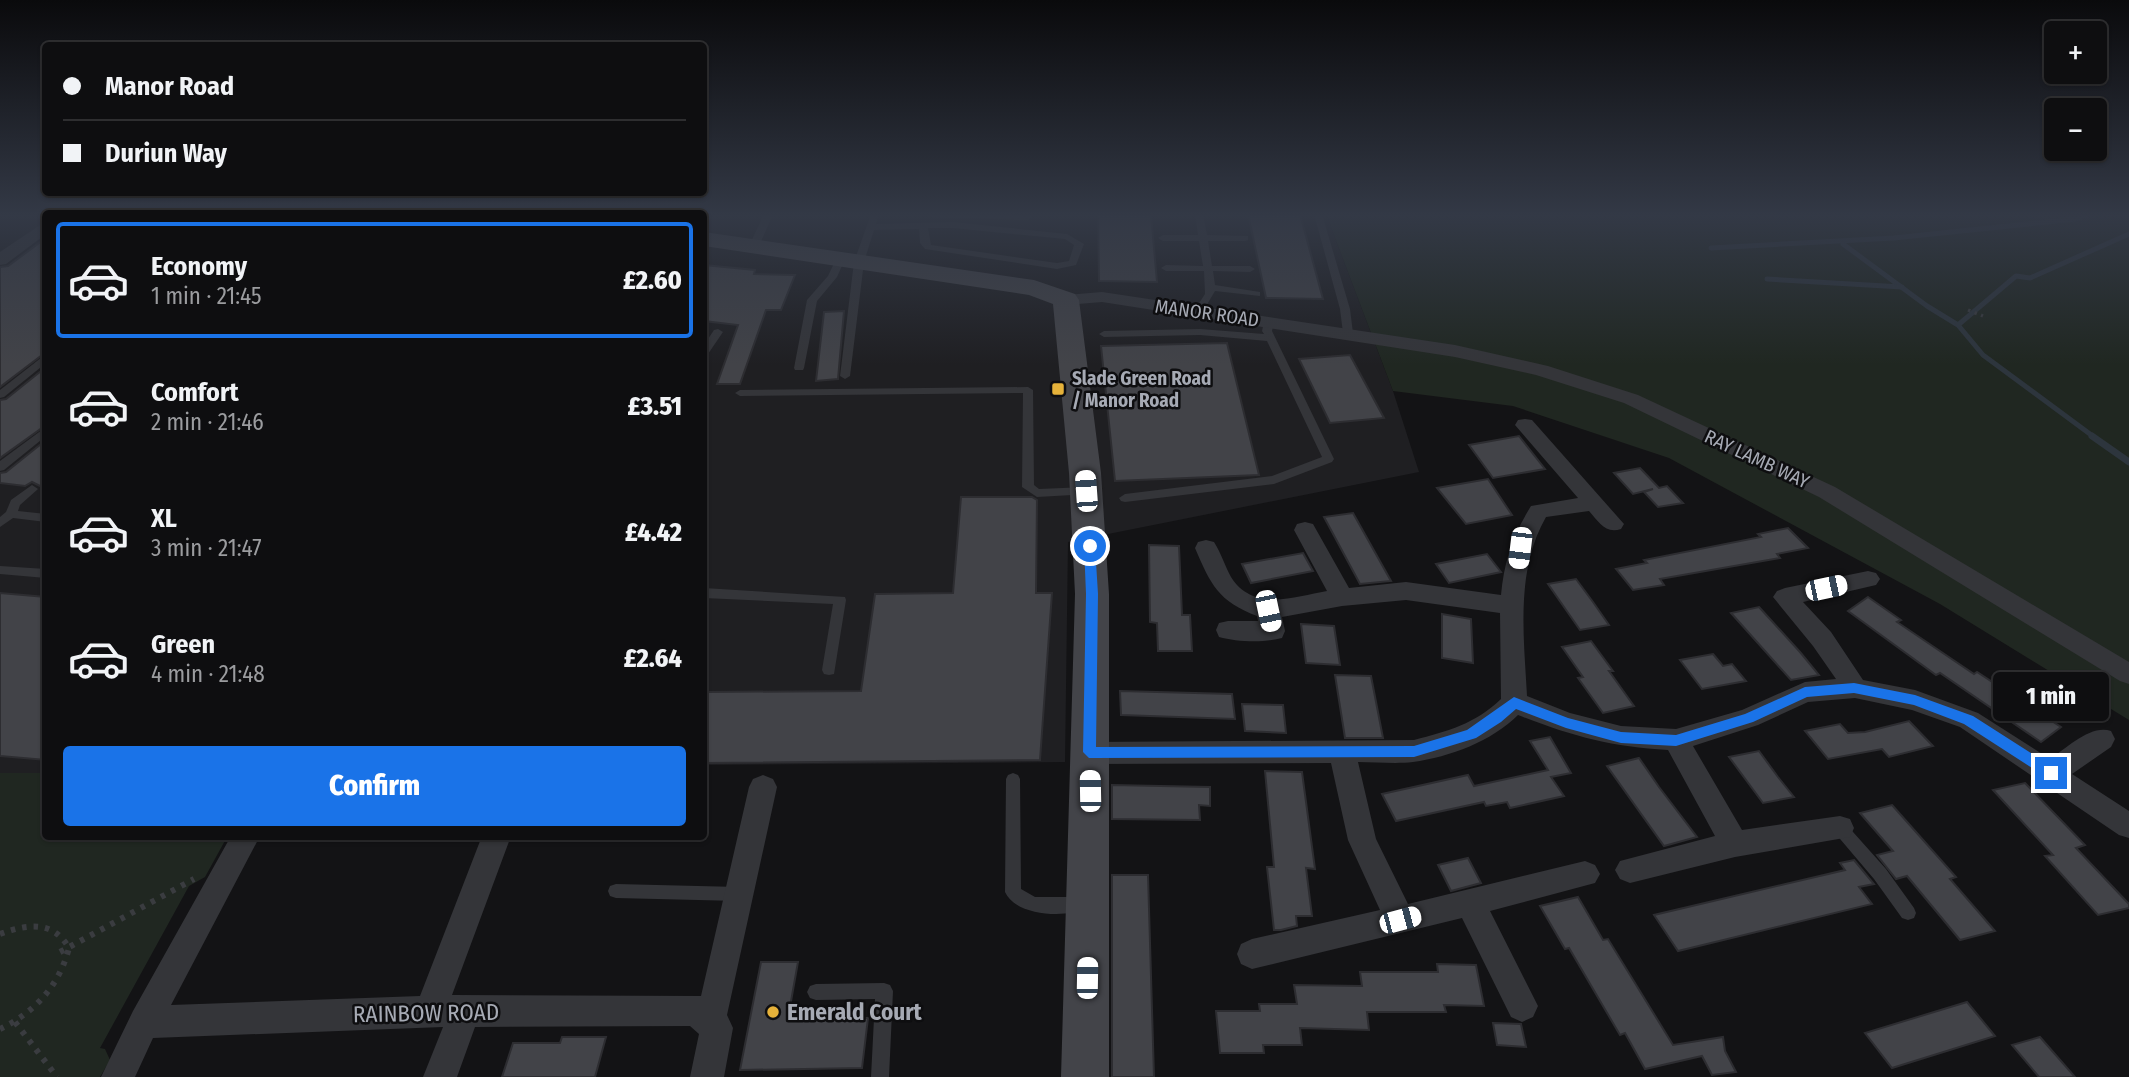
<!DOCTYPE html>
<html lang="en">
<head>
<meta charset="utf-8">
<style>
  body { margin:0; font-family:"Fira Sans Condensed",sans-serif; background:#171719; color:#f1f3f6; height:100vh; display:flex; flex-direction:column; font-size:26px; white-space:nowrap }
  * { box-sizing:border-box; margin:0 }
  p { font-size:23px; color:#9b9c9f }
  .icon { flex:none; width:38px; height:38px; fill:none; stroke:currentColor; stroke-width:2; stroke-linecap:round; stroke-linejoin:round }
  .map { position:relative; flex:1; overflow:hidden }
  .drawer { position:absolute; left:42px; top:210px; width:665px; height:630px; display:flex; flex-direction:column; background:#0e0e10; border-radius:7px; box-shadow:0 2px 5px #0004,0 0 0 2px #2e2e30 }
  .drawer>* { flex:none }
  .top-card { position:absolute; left:42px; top:42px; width:665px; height:154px; border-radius:7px; box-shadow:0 2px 5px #0004,0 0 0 2px #2e2e30; display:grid; align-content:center; height:154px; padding:0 21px; background:#0e0e10 }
  .buttons { position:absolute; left:2044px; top:21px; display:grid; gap:14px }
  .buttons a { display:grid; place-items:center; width:63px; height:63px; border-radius:7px; background:#0e0e10; box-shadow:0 2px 5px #0004,0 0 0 2px #2e2e30; font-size:35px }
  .end { position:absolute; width:32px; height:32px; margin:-16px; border:9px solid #1a73e8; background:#fff; box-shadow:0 0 0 4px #fff }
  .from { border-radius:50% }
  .bubble { position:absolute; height:49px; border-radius:7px; background:#0e0e10; box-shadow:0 2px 5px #0004,0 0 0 2px #2e2e30; font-size:23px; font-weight:800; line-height:49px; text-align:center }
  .car { position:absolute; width:21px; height:42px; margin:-21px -10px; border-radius:9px; box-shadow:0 0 5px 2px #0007; background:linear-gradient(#fff 24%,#345 0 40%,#fff 0 76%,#345 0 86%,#fff 0) }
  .top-card b { display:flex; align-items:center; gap:24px; height:66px; font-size:26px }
  .top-card b+b { border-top:2px solid #2e2e30 }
  .top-card i { width:18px; height:18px; background:#f1f3f6 }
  ul { padding:12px 0 0; list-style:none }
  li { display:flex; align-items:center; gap:21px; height:116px; margin:0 14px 10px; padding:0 7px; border:4px solid transparent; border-radius:7px }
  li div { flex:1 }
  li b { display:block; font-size:26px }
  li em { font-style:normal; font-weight:800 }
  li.current { border-color:#1a73e8 }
  li>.icon { width:63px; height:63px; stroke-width:1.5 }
  .action { display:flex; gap:14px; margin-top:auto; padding:14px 21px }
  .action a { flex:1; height:80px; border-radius:7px; background:#1a73e8; color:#fff; font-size:28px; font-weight:800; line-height:80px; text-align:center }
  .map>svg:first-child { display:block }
  .built { fill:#1f1f22 }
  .green { fill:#202721 }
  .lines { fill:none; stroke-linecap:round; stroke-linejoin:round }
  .stream-far1 { stroke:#2d353d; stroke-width:5 }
  .stream { stroke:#2d353d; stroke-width:7 }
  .building { fill:#424348; stroke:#2d2d31; stroke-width:2 }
  .path-far1 { stroke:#3a3c40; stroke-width:3.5; stroke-dasharray:2.5 4.5; stroke-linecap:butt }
  .path { stroke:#3a3c40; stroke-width:6; stroke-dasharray:4.5 7; stroke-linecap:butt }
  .lane { fill:#343539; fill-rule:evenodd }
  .street { fill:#343539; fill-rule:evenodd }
  .secondary { fill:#434449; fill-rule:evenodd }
  .route { fill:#1a73e8 }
  .poi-dot { fill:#e6b23a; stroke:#0e0e10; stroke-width:2.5 }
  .labels { text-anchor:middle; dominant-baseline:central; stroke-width:5; stroke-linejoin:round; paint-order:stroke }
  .street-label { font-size:19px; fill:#a6aab4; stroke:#0e0e10 }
  .poi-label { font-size:19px; font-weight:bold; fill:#a6aab4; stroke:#0e0e10; text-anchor:start }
  .near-poi-label { font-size:23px; font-weight:bold; fill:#a6aab4; stroke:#0e0e10; text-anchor:start }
  .near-street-label { font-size:23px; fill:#a6aab4; stroke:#0e0e10 }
</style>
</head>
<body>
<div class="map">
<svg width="2129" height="1077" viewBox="0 0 2129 1077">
  <rect width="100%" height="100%" fill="#131315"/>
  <g class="built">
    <rect x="0" y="214" width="45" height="559"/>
    <polygon points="704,214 1326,214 1393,391 1419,472 1068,542 1065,762 704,765"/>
  </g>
  <g class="green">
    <polygon points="1326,214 2129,214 2129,720 1940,604 1669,458 1513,406 1393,391"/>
    <polygon points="0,773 45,773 46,836 227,837 205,877 189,886 100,1048 105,1049 110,1060 100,1077 0,1077"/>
  </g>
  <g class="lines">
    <g class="stream-far1">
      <polyline points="1843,244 1927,306 1958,325 1983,355 2094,437"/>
      <polyline points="1711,248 1894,238 2076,219 2090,214"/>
      <polyline points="1767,279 1902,287"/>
      <polyline points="1958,325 2016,276 2030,278 2129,234"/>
    </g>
    <polyline class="stream" points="2092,436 2129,462"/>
  </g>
  <g class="building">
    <polygon points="1098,214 1151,214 1157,282 1099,281"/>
    <polygon points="1248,214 1300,214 1323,299 1266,298"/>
    <polygon points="46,238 46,352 0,387 0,267 8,266"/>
    <polygon points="704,265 755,270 754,274 795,275 781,310 766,310 740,384 717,384 738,325 704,321"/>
    <polygon points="844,311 838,379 816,381 824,312"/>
    <polygon points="1227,343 1259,475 1115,481 1101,346"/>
    <polygon points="1350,355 1384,418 1330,423 1299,359"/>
    <polygon points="46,367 46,425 0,458 0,400 6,399"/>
    <polygon points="1519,436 1545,469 1493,478 1469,445"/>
    <polygon points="46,440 46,489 32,482 25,486 0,483 0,473 6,472"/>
    <polygon points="1640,468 1659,488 1667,486 1683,503 1658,507 1644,492 1653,489 1633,494 1614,473"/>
    <polygon points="1488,479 1512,515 1466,524 1437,488"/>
    <polygon points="961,497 1032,497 1037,500 1036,593 1052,593 1040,760 704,763 704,692 861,691 875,594 953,593"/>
    <polygon points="1353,513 1391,581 1360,584 1324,517"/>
    <polygon points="1788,528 1808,548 1777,554 1780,558 1660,579 1664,585 1633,590 1616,569 1647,563 1644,560 1761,537 1758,534"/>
    <polygon points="1149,545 1179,546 1182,615 1190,615 1192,651 1158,651 1157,623 1150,622"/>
    <polygon points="1303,553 1313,571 1251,583 1242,564"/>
    <polygon points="1487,554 1501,572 1449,583 1436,564"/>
    <polygon points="1576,579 1593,602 1609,625 1580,630 1548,584"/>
    <polygon points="0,593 46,597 46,760 0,756"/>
    <polygon points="1868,597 1901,620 1897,622 1974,674 1977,672 2061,727 2041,742 1940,673 1936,675 1848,611"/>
    <polygon points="1759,607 1800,652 1819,675 1791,680 1731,613"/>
    <polygon points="1442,614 1471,619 1473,663 1442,658"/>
    <polygon points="1301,624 1334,626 1340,665 1306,663"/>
    <polygon points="1591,641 1613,671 1609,671 1634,706 1603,713 1578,678 1583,677 1562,647"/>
    <polygon points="1713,654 1723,666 1732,664 1746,681 1702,689 1680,660"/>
    <polygon points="1335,675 1371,676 1383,738 1345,738"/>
    <polygon points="1120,691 1232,694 1235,719 1121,715"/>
    <polygon points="1242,704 1283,705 1286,733 1245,731"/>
    <polygon points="1909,721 1933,746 1889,757 1882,749 1828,759 1805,731 1840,724 1848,733 1865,732"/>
    <polygon points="1550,737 1571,773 1551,777 1564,796 1510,808 1507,802 1486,806 1484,802 1396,821 1382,794 1468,775 1474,786 1548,770 1530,741"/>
    <polygon points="1759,751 1778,777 1794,797 1763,803 1729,757"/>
    <polygon points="1639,758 1659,787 1697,837 1664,846 1607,766"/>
    <polygon points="1265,771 1302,772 1315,869 1306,868 1312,916 1296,916 1297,926 1281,930 1274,930 1267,867 1274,867"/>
    <polygon points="2025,783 2085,845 2076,848 2129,904 2129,908 2098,915 2045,856 2053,855 1993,790"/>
    <polygon points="1112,785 1210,787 1210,806 1199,805 1200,820 1112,819"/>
    <polygon points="1892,805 1956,877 1950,879 1995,931 1960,940 1907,876 1896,879 1877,855 1893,851 1860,813"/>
    <polygon points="1468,858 1481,883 1451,891 1438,865"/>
    <polygon points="1854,860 1874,884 1859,887 1872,904 1678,951 1654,915 1845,870 1840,863"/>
    <polygon points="1112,875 1148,875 1154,1077 1112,1077"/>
    <polygon points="1578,897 1603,940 1608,939 1673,1045 1723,1037 1725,1051 1736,1072 1712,1075 1702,1056 1645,1069 1625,1033 1620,1035 1569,948 1565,949 1540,906"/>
    <polygon points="761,962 798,962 790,1007 796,1007 794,1018 868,1018 862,1068 740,1070"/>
    <polygon points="1437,964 1476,965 1484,1006 1444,1005 1446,1012 1367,1012 1369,1030 1300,1028 1302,1045 1263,1045 1264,1053 1220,1053 1216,1011 1260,1011 1259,1004 1297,1004 1294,985 1362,986 1360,972 1438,972"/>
    <polygon points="1967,1002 1995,1036 1892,1068 1865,1033"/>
    <polygon points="1493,1023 1521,1024 1526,1047 1497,1045"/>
    <polygon points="562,1037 606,1037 595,1077 502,1077 513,1043 560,1043"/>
    <polygon points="2040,1037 2075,1077 2039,1077 2012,1045"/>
  </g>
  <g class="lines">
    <polyline class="path-far1" points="1968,310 1983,316"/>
    <g class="path">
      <path d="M0 934C27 924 53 920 69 948 59 986 35 1012 0 1029"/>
      <polyline points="60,952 194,879"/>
      <polyline points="15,1022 57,1077"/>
    </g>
    <g class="lane">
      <polygon points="764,214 773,214 759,246 757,248 751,248 749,246"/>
      <path d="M871 214H879L876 224 953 222 1067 234 1084 244 1076 265 1057 269 925 249 920 243 919 229 874 230 864 262 850 376 845 379 840 376 854 262ZM928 228H953L1065 239 1074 245 1069 261 1057 263 931 245Z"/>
      <polygon points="926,214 1032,214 1032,217 1028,220 930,217"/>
      <polygon points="1195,214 1203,214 1207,235 1248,236 1248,240 1245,241 1208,241 1212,266 1250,266 1255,269 1250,272 1213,271 1215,285 1260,292 1260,296 1215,291 1202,313 1196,313 1194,311 1205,294 1204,271 1166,271 1161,268 1166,265 1203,266 1199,241 1163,241 1158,238 1163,235 1198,235"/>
      <polygon points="1314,214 1322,214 1350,309 1353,333 1352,335 1348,336 1343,333 1340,309"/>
      <polygon points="840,256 845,259 837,277 817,301 804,368 803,370 795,370 794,368 807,300 828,276 837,257"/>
      <polygon points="1269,319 1274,322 1272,331 1334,459 1332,462 1274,484 1125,502 1121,501 1119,498 1125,494 1272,476 1322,457 1267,341 1200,335 1104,337 1099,334 1104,331 1200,329 1264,334 1262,331 1264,322"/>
      <polygon points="718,329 723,332 708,354 704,355 704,345 714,330"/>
      <polygon points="46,354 46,363 4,397 0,398 0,390"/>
      <polygon points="1028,387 1033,390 1034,485 1039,489 1086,487 1092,491 1090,494 1037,497 1022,487 1023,393 740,396 735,393 740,390"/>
      <polygon points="46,427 46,436 4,470 0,471 0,461"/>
      <polygon points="32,485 38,489 20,505 18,511 46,514 46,522 13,518 0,527 0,517 6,512 11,500"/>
      <polygon points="0,566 46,569 46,578 0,574"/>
      <polygon points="704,588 845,597 846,600 834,674 829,675 824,674 822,670 833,604 704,598"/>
      <path d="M1013 773 1018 775 1020 779 1021 889 1035 897H1080L1086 899 1088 904 1086 909C1064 918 1016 916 1005 892L1006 779 1008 775Z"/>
      <polygon points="1840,821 1845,823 1886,869 1914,908 1916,913 1914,918 1908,920 1902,918 1874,879 1835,833 1832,828 1835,823"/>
      <polygon points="616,884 739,887 745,889 747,894 745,899 739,901 616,898 610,896 608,891 610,886"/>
      <polygon points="884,983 890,985 893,991 889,1077 871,1077 875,999 816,1000 810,998 807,992 810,986 816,984"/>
    </g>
    <g class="street">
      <polygon points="46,221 46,234 6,264 0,265 0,252"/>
      <polygon points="1102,292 1455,345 1548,366 1638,395 1835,487 2129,662 2129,684 2120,681 1819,497 1624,403 1536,375 1455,357 1102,302 1066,305 1057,300 1066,295"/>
      <path d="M1525 419 1532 420 1624 524 1621 529C1605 534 1599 522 1589 511L1546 517C1515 571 1524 637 1527 696L1570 713 1621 726 1676 729 1742 710 1805 682 1836 679 1813 646 1773 597 1777 591 1785 588 1868 571 1876 573 1880 579 1876 585 1803 602 1831 632 1863 680 1915 690 1978 713 2050 759C2067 748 2091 724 2111 731L2115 739 2111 747 2072 774 2129 811V838L2119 835 1960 727 1912 710 1855 698 1808 702 1758 725 1693 746 1742 830 1840 816 1850 819 1854 828 1850 837 1735 857 1630 883 1620 879 1615 870 1620 861 1715 836 1668 750C1611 747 1571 736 1518 715 1492 741 1450 757 1413 762 1396 764 1376 762 1358 762L1376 839 1408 904 1585 861 1595 865 1600 874 1595 883 1490 911 1538 1006 1533 1017 1522 1022 1511 1017 1462 918 1252 969 1241 964 1237 954 1241 944 1252 939 1380 910 1348 840 1331 763 1089 764 1079 761 1075 753 1079 745 1089 742 1414 740C1448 731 1475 724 1501 699L1500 613 1406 600 1342 606 1282 617 1285 631 1282 638C1264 643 1237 642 1219 637L1216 630 1219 623 1228 621H1258L1257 616C1218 601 1211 585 1195 548L1198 542 1206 540 1214 542C1221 553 1225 566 1231 577 1253 612 1294 597 1327 591L1294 530 1297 524 1305 522 1313 524 1349 588 1406 582 1501 595C1504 561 1513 535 1531 506L1578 498 1515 425 1518 420Z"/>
      <polygon points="763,775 773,779 777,787 727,1015 733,1028 724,1077 690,1077 699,1034 690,1026 475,1027 457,1077 423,1077 443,1027 153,1038 135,1077 101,1077 133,1011 231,836 260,836 171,1005 420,996 482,836 511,836 452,995 701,996 749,787 753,779"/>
    </g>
    <polygon class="secondary" points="704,232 1034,280 1075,294 1079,300 1101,473 1109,594 1109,1077 1061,1077 1075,594 1069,473 1053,304 1029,295 704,246"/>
  </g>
  <linearGradient id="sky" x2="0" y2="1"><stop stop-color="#0a0a0c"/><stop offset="0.59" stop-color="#333946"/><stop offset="1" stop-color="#333946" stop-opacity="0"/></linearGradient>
  <rect width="2129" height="365" fill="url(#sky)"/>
  <polygon class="route" points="1090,542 1095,546 1098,594 1096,747 1414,746 1467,730 1514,697 1568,718 1621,732 1676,735 1745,714 1805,687 1854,683 1915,695 1973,716 2056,769 2058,773 2056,777 2046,777 1964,724 1914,705 1854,693 1807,697 1753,722 1676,746 1621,743 1566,728 1516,709 1501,722 1476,738 1414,757 1089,758 1083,752 1086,594 1084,546"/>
  <g class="poi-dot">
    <rect x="1051" y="382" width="14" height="14" rx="3.5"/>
    <circle cx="773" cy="1012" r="7"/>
  </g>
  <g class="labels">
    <g class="street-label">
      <text transform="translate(1207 313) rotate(8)">MANOR ROAD</text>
      <text transform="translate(1757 459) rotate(25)">RAY LAMB WAY</text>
    </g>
    <g class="poi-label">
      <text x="1072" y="378">Slade Green Road<tspan x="1072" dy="22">/ Manor Road</tspan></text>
    </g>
    <g class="near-poi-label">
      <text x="787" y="1012">Emerald Court</text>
    </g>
    <g class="near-street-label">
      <text transform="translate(426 1013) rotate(-1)">RAINBOW ROAD</text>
    </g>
  </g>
</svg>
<div class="buttons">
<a>+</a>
<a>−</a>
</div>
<i class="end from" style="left:1090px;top:546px"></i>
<i class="end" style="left:2051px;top:773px"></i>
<div class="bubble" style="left:1993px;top:672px;width:116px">1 min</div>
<i class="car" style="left:1086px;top:491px;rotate:356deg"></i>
<i class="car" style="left:1520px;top:548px;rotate:187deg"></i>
<i class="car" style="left:1826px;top:588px;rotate:78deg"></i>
<i class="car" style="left:1268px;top:611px;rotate:168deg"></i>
<i class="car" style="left:1090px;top:791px;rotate:359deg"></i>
<i class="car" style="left:1400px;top:920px;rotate:75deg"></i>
<i class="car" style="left:1087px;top:978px;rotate:1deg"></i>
<div class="top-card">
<b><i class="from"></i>Manor Road</b>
<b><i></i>Duriun Way</b>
</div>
<section class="drawer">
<ul>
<li class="current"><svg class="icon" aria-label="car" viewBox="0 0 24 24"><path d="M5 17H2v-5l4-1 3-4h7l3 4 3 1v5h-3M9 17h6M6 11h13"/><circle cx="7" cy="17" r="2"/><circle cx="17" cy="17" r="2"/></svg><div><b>Economy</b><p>1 min · 21:45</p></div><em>£2.60</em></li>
<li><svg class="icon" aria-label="car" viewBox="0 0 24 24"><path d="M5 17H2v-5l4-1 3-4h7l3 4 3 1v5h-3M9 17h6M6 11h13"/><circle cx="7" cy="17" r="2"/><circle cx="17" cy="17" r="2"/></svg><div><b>Comfort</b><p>2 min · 21:46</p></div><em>£3.51</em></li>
<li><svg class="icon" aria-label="car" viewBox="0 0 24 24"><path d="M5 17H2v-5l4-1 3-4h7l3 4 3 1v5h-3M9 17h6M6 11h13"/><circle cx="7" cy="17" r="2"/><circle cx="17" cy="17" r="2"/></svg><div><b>XL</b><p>3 min · 21:47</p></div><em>£4.42</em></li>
<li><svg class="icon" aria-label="car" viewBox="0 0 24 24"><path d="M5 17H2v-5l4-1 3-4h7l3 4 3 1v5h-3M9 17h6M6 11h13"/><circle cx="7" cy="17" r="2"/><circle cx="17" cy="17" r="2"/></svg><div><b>Green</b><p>4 min · 21:48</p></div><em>£2.64</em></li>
</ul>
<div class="action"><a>Confirm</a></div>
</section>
</div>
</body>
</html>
